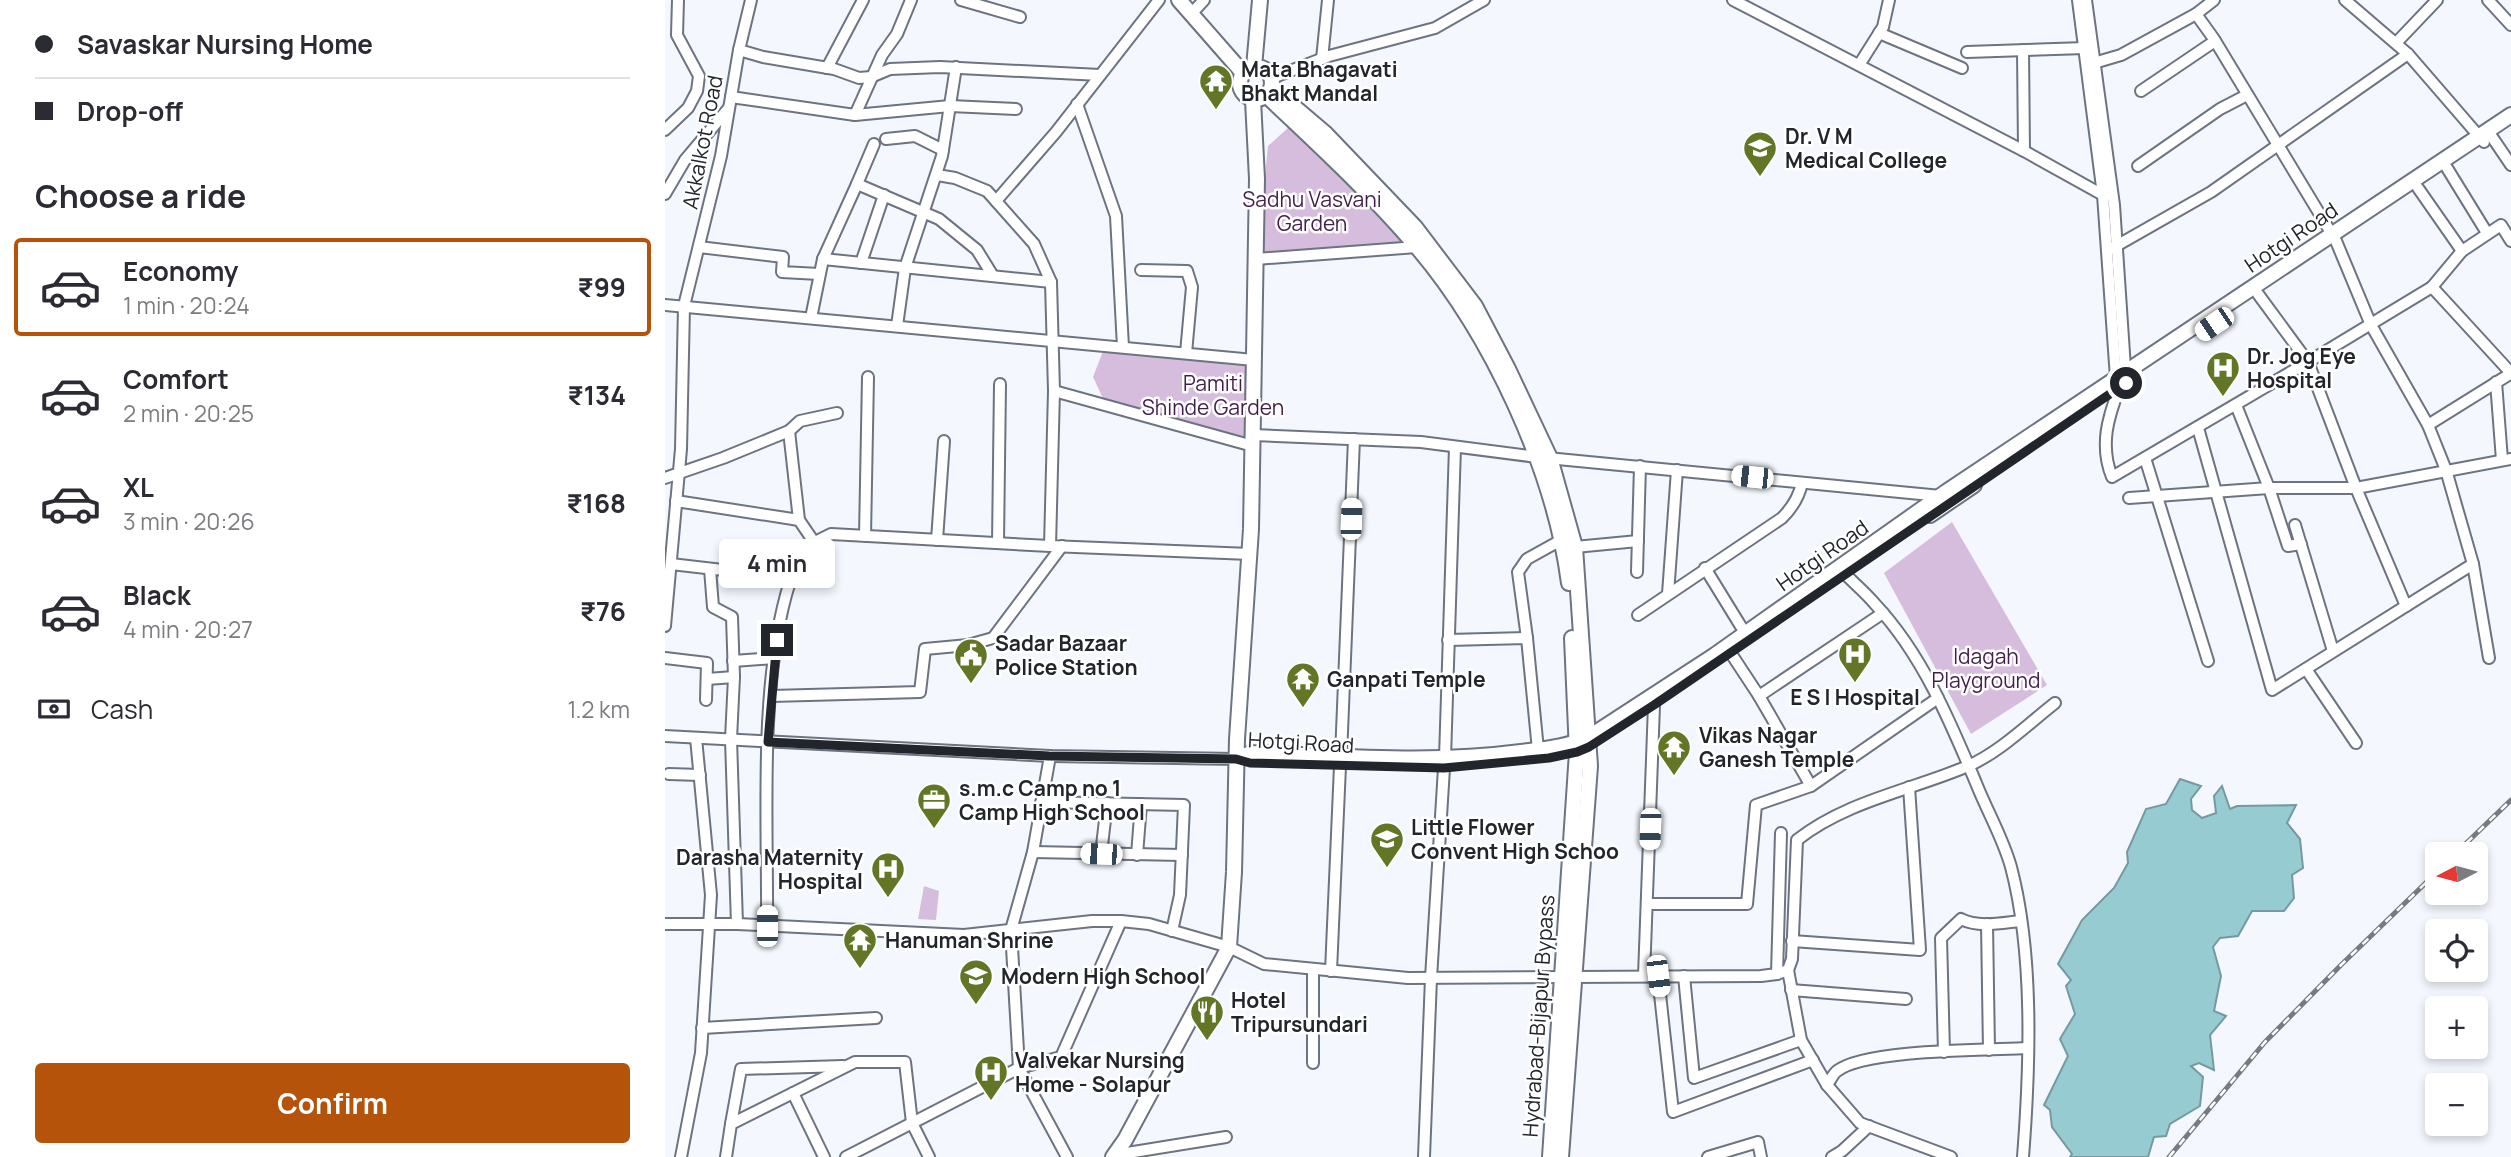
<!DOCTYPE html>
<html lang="en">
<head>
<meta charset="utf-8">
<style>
  body { margin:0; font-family:Manrope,sans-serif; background:#f7f7f7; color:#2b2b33; height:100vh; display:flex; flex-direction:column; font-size:26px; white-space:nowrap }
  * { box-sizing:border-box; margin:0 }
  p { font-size:23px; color:#7c7c81 }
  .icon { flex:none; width:38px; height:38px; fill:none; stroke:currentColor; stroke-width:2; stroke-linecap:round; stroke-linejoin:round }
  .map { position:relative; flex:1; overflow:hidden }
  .drawer { display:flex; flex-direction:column; background:#fff; width:665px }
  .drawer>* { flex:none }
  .banner { display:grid; align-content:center; height:154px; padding:0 35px; background:#fff }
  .needle { width:46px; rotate:264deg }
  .tools { position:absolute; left:1760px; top:842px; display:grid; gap:14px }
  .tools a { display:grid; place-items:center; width:63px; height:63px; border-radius:7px; background:#fff; box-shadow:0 4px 10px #0003; font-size:35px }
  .end { position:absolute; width:32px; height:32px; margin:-16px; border:9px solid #22252b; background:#fff; box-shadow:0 0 0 4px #fff }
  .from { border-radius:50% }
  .bubble { position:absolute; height:49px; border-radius:7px; background:#fff; box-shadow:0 4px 10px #0003; font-size:23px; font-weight:700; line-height:49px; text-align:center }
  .car { position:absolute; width:21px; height:42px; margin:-21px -10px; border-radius:9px; box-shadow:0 0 5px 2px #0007; background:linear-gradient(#fff 24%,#345 0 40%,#fff 0 76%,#345 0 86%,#fff 0) }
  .banner b { display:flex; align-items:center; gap:24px; height:66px; font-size:26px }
  .banner b+b { border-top:2px solid #e1e1e2 }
  .banner i { width:18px; height:18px; background:#2b2b33 }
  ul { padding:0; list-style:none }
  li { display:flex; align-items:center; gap:21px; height:98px; margin:0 14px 10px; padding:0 21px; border:4px solid transparent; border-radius:7px }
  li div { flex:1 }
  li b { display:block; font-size:26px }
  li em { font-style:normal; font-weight:700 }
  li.current { border-color:#b45309 }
  li>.icon { width:63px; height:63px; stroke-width:1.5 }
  h2 { padding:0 35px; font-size:32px; line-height:84px }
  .pay { display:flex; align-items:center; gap:18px; height:77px; padding:0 35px; font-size:26px }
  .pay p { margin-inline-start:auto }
  .button { display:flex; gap:14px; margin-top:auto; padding:14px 35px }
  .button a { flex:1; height:80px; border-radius:7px; background:#b45309; color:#fff; font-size:28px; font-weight:700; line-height:80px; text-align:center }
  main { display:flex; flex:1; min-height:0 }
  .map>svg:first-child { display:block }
  .green { fill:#d6bcdd }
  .water { fill:#97cbd2; stroke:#7499a0; stroke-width:2 }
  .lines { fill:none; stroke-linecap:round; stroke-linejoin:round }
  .minor-casing { stroke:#6c7481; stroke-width:14 }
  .major-casing { stroke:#6c7481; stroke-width:18 }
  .minor { stroke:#fff; stroke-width:10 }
  .major { stroke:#fff; stroke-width:14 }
  .rail-casing { stroke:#777a80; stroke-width:5 }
  .rail { stroke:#fff; stroke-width:2.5; stroke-dasharray:8; stroke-linecap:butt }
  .route { stroke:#22252b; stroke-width:9 }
  .labels { text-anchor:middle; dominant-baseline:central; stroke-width:5; stroke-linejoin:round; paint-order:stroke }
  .poi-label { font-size:21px; font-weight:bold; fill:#22252b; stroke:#fff; text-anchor:start }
  .street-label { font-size:21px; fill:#22252b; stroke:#fff }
  .park-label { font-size:21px; fill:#421f4a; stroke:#fff }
</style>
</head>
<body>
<main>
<section class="drawer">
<div class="banner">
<b><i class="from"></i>Savaskar Nursing Home</b>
<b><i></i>Drop-off</b>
</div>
<h2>Choose a ride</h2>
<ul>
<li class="current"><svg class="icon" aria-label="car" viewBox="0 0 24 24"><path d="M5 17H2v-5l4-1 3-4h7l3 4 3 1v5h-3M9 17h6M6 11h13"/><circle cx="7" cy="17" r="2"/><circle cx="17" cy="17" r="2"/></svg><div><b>Economy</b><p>1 min · 20:24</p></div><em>₹99</em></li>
<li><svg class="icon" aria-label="car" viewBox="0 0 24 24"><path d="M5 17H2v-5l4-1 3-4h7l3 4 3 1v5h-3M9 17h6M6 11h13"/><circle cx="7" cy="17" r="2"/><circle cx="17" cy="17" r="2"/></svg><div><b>Comfort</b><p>2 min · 20:25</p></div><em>₹134</em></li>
<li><svg class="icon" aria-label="car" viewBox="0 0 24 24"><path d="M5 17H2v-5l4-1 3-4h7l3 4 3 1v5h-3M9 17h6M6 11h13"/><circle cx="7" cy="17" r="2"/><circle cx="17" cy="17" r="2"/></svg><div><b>XL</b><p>3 min · 20:26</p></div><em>₹168</em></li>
<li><svg class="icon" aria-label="car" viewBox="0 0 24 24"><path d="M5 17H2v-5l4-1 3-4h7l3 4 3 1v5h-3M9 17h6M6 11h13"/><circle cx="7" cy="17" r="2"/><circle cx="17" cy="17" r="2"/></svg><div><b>Black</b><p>4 min · 20:27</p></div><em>₹76</em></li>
</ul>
<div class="pay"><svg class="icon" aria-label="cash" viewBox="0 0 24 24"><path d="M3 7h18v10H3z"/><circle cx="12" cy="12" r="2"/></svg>Cash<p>1.2 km</p></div>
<div class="button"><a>Confirm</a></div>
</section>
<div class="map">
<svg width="1846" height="1157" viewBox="0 0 1846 1157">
  <rect width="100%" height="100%" fill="#f4f8fe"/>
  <g class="green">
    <polygon points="624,127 651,145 746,241 660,260 591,259 603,146"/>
    <polygon points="440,346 589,360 588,446 441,405 428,377"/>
    <polygon points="1287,522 1382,685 1306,734 1219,573"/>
    <polygon points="259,886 274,891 271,920 253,919"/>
  </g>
  <polygon class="water" points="1515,779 1536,786 1526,799 1527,810 1537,818 1551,813 1549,796 1557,786 1565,809 1572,806 1631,805 1622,823 1635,839 1638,868 1627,875 1629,898 1619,911 1587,911 1573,936 1555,938 1548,947 1556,976 1549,1011 1561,1016 1545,1035 1549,1070 1534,1063 1526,1066 1538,1077 1535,1106 1505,1124 1501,1136 1489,1137 1483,1157 1405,1157 1407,1154 1387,1127 1385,1110 1379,1105 1403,1056 1395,1039 1410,1014 1401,986 1406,980 1393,964 1417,920 1449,888 1463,863 1462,852 1481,809 1501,804"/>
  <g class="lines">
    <g class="minor-casing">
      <g id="minor">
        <polyline points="296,0 355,17"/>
        <polyline points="1068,0 1359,151 1438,195"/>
        <path d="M1413 0 1438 195 1451 378C1455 392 1448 403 1445 416 1439 437 1439 457 1447 477L1643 362 1691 488 1741 606"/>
        <polyline points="1421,0 1449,205 1461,383"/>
        <polyline points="1680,0 1743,54"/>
        <polyline points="1823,0 1846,25"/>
        <polyline points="527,13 539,0"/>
        <polyline points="1531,14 1549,0"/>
        <polyline points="1214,33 1297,68"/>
        <polyline points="1731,43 1772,0"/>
        <polyline points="74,50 98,57 169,69 194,78 206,77 225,69 275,67 435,75"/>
        <polyline points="1358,50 1359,151"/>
        <polyline points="1302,52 1420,48"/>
        <polyline points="657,59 663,0"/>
        <polyline points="1194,65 1218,27 1224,0"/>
        <polyline points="1422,65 1456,55 1531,14 1549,39 1671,241 1706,325 1763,425 1781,470 1808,564 1824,658"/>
        <polyline points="162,68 198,0"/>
        <polyline points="607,78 664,56 770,28 819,0"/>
        <polyline points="1476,91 1550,41"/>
        <polyline points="66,97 190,115 285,106 351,109"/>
        <polyline points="412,104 451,216 458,347"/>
        <polyline points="190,115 217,55 232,34 246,0"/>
        <polyline points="0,130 23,108 32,91 34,76 12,35 13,0"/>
        <polyline points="1827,137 1846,165"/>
        <polyline points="221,139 250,136 278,150"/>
        <polyline points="1473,166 1555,109 1582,95"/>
        <polyline points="1782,168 1822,233"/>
        <polyline points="272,175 290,178 322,191 369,244 386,282 389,391 588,446"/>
        <polyline points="192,184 209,144"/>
        <polyline points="1753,188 1797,251"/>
        <polyline points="0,194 20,160 63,109"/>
        <polyline points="331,201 391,132 494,0"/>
        <polyline points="34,247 118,257 117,272 154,274"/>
        <polyline points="1444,250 1546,192 1743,54 1819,142"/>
        <polyline points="158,259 192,184 274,219 312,250 328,276"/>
        <polyline points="591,259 752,247"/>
        <polyline points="196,263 219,195"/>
        <polyline points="476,270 522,271 527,287 521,353"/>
        <polyline points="1767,287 1846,373"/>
        <polyline points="1593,294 1643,362 1767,287 1797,251 1836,225 1846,241"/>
        <polyline points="0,305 589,360"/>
        <polyline points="146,318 158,259 386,282"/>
        <polyline points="232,326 240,268 277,156 291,67"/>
        <polyline points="1831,382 1837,460"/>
        <polyline points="389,391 385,546 585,554"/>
        <polyline points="1571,405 1604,488 1623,546 1636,544"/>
        <polyline points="1763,425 1845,374"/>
        <polyline points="1533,428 1607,690 1808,564"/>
        <polyline points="124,431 134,520 149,542"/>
        <polyline points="588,435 756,442 872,457 1276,496"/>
        <polyline points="1480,458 1543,661"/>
        <polyline points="0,478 58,458 124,431 135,421 172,413"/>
        <polyline points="1464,498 1604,488 1691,488 1846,459"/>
        <polyline points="11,501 134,520"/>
        <polyline points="1630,525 1668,651"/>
        <polyline points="200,536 203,377"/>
        <polyline points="272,540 279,441"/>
        <polyline points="333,543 335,384"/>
        <polyline points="910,547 973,541"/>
        <polyline points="6,564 128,578"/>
        <polyline points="1040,568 1080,633"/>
        <polyline points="45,569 48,607 67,617 69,677 66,739 72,924"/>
        <polyline points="972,572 975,466"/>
        <path d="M1180 574C1190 584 1201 593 1210 604 1257 654 1285 721 1311 783 1322 811 1338 838 1346 867 1369 954 1365 1067 1358 1157"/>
        <polyline points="1003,594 1012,470"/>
        <path d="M973 615 1117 518C1128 507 1134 497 1137 483"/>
        <polyline points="0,626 16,449 19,306 56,156 74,50 86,0"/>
        <polyline points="862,638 853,572 862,559 898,539"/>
        <polyline points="783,640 862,638 873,750"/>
        <polyline points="1065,652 1094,696 1146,786"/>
        <polyline points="0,658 42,663 41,700"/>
        <polyline points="68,661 109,658"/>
        <polyline points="1641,669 1691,743"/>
        <polyline points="42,679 69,677"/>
        <polyline points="106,696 255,692 260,649 303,645 328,638 397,546"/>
        <polyline points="1094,696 1218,613"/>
        <polyline points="0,736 385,756 571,759"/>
        <polyline points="385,756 368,852 346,930 354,1068 402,1157"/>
        <polyline points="676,756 689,439"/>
        <polyline points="780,758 790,447"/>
        <polyline points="4,774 35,775"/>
        <polyline points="376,802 519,805 515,895 507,931"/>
        <polyline points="368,852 517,855"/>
        <polyline points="436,854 442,803"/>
        <polyline points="472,855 476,804"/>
        <polyline points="982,904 1082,904 1091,805 1146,786 1273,698"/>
        <polyline points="0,924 72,924 299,935 427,921 456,921 484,924 564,947 599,964 743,978 1096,976 1112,974 1116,833"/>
        <polyline points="1322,924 1324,1050"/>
        <path d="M102 926C103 822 94 695 121 595 125 578 135 562 142 546L166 534 385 546"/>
        <polyline points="1127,941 1255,950 1244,787"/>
        <polyline points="1123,970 1136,1040 1162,1085 1195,1123 1286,1157"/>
        <polyline points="666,971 675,766"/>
        <path d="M1112 974 1123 970 1127 959 1132 840C1181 801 1247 790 1303 766 1335 752 1363 724 1390 703"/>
        <polyline points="979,976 989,705"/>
        <polyline points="993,976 1008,1112 1148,1060"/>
        <polyline points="1019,976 1029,1078 1136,1040"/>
        <polyline points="1126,990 1241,999"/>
        <polyline points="37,1028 211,1018"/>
        <path d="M1279 1052 1276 938 1296 919C1314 928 1336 923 1355 921"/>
        <polyline points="648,1063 648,969"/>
        <path d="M1162 1085C1165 1081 1168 1074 1172 1071 1199 1049 1323 1050 1362 1048"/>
        <polyline points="128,1093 159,1157"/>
        <polyline points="66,1124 76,1069 178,1066"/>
        <polyline points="450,1155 561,1137"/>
        <polyline points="16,1157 36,1053 46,895 31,738"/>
        <polyline points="61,1157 66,1124 190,1062 240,1062 247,1123 264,1157"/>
        <polyline points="181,1157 354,1068 396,1057 456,921"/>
        <polyline points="759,1157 766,978 779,768"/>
        <polyline points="1043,1157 1093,1142 1096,1157"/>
        <polyline points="1167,1157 1177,1151 1204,1126"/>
      </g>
    </g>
    <g class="major-casing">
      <g id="major">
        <polyline points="514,0 578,73"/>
        <circle cx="591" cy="83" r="16"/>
        <polyline points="589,67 595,0"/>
        <polyline points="607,88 660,133 750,227 810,306 843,369 885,458 910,547 925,766 896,1157"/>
        <path d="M602 96C654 145 706 193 752 247 826 334 889 469 904 583"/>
        <polyline points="1265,515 1309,485"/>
        <path d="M571 759 586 753C676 756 766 764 856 752 879 749 903 747 924 737L1050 655 1281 492 1846 115"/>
        <polyline points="448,1157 460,1140 564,947 569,872 572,739 586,529 592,179 588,100"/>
        <polyline points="885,1157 912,752 907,638"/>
      </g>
    </g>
    <use href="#minor" class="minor"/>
    <use href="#major" class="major"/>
    <g class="rail-casing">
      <g id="rail">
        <polyline points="1790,854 1846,800"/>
        <polyline points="1504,1157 1600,1042 1676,965 1773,871"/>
      </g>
    </g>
    <use href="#rail" class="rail"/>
  </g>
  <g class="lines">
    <polyline class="route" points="112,640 103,742 384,756 571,759 585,763 779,768 884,758 912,752 924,747 989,705 1461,383"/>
  </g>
  <defs>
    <g id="temple-pin" transform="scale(1.75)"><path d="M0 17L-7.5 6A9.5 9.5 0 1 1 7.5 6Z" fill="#637626" stroke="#fff"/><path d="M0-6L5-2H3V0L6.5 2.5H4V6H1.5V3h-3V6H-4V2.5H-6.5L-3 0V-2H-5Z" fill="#fff"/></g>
    <g id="university-pin" transform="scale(1.75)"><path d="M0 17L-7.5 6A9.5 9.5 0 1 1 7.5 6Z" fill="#637626" stroke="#fff"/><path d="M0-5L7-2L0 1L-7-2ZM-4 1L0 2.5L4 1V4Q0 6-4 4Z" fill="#fff"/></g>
    <g id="hospital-pin" transform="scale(1.75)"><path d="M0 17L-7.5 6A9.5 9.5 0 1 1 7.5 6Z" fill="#637626" stroke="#fff"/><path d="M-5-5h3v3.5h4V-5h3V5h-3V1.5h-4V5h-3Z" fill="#fff"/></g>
    <g id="civic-pin" transform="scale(1.75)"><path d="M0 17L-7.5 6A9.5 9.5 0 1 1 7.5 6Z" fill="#637626" stroke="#fff"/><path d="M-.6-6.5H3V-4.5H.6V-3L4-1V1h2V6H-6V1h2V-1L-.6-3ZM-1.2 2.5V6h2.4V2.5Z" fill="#fff"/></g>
    <g id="office-pin" transform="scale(1.75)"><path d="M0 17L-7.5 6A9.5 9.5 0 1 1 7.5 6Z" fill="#637626" stroke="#fff"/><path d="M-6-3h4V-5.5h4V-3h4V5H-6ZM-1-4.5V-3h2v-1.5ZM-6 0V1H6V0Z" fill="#fff"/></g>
    <g id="school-pin" transform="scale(1.75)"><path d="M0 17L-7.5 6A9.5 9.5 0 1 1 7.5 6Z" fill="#637626" stroke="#fff"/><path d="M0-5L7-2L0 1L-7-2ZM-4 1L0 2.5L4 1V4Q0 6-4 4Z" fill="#fff"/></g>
    <g id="restaurant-pin" transform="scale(1.75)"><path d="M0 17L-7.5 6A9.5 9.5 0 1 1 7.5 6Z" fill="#637626" stroke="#fff"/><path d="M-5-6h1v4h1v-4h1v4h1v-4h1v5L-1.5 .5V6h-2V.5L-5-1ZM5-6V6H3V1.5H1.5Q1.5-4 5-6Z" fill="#fff"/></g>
  </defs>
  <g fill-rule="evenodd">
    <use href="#temple-pin" x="551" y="81"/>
    <use href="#university-pin" x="1095" y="148"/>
    <use href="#hospital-pin" x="1558" y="368"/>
    <use href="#hospital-pin" x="1190" y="654"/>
    <use href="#civic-pin" x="306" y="655"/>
    <use href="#temple-pin" x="638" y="679"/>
    <use href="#temple-pin" x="1009" y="747"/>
    <use href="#office-pin" x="269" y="800"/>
    <use href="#university-pin" x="722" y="839"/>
    <use href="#hospital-pin" x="223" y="869"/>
    <use href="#temple-pin" x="195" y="940"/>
    <use href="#school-pin" x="311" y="976"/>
    <use href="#restaurant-pin" x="542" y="1012"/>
    <use href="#hospital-pin" x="326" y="1072"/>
  </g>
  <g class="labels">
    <g class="poi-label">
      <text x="576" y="69">Mata Bhagavati<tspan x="576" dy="24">Bhakt Mandal</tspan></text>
      <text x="1120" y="136">Dr. V M<tspan x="1120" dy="24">Medical College</tspan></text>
      <text x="1582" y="356">Dr. Jog Eye<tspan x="1582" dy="24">Hospital</tspan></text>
      <text x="330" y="643">Sadar Bazaar<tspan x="330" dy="24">Police Station</tspan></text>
      <text x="662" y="679">Ganpati Temple</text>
      <text x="1190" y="697" text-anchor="middle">E S I Hospital</text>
      <text x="1034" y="735">Vikas Nagar<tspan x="1034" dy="24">Ganesh Temple</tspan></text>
      <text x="294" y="788">s.m.c Camp no 1<tspan x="294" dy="24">Camp High School</tspan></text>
      <text x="746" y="827">Little Flower<tspan x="746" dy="24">Convent High Schoo</tspan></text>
      <text x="198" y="857" text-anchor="end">Darasha Maternity<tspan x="198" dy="24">Hospital</tspan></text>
      <text x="220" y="940">Hanuman Shrine</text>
      <text x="336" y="976">Modern High School</text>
      <text x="566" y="1000">Hotel<tspan x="566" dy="24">Tripursundari</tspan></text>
      <text x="350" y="1060">Valvekar Nursing<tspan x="350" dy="24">Home - Solapur</tspan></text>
    </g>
    <g class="street-label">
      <text transform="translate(37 142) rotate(-79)">Akkalkot Road</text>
      <text transform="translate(1626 237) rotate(-34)">Hotgi Road</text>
      <text transform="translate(1157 555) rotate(-35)">Hotgi Road</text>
      <text transform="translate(636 742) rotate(3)">Hotgi Road</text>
      <text transform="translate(873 1016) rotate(-86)">Hydrabad-Bijapur Bypass</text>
    </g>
    <g class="park-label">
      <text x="647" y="199">Sadhu Vasvani<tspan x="647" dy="24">Garden</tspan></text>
      <text x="548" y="383">Pamiti<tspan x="548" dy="24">Shinde Garden</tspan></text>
      <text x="1321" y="656">Idagah<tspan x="1321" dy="24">Playground</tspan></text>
    </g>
  </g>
</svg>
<div class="tools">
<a><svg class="needle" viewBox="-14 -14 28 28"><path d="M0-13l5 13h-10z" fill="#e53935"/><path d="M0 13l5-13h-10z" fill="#7c7c81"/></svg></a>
<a><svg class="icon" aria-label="locate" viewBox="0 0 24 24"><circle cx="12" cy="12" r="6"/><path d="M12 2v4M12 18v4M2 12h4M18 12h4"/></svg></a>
<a>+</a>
<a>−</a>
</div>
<i class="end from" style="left:1461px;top:383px"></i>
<i class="end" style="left:112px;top:640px"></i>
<div class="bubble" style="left:54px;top:539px;width:116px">4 min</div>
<i class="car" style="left:1549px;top:324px;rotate:236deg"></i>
<i class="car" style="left:1087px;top:477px;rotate:276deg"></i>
<i class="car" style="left:686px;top:519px;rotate:2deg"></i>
<i class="car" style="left:985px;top:829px;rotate:182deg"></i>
<i class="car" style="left:436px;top:854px;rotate:272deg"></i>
<i class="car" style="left:102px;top:926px;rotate:0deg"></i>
<i class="car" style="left:993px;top:976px;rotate:173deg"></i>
</div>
</main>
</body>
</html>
